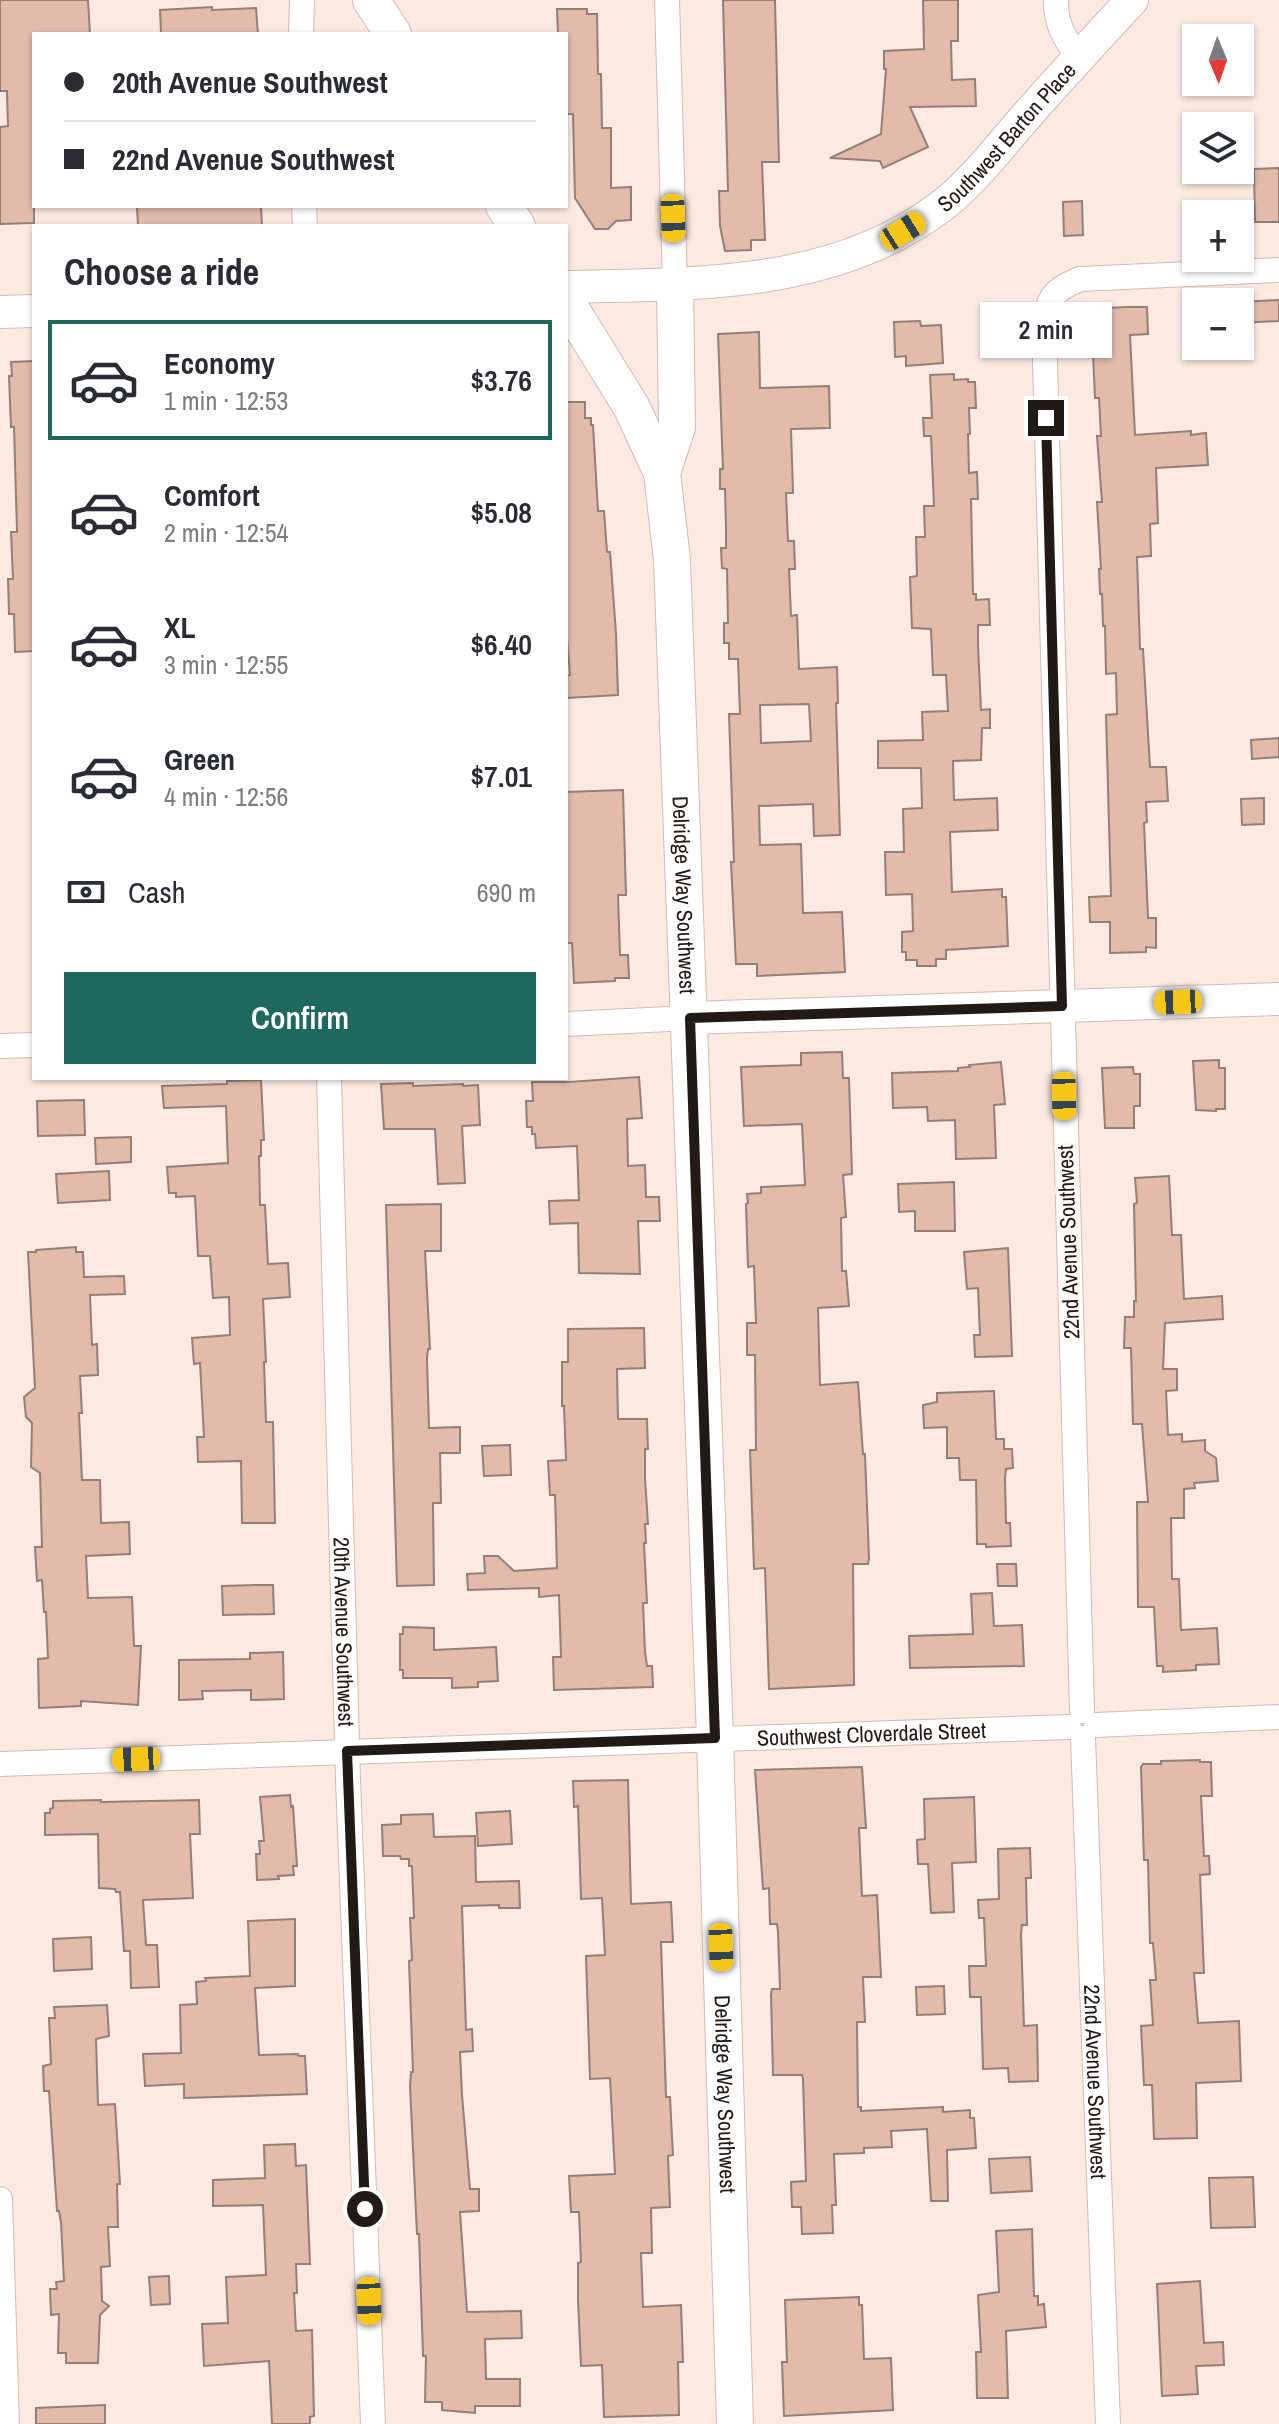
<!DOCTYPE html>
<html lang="en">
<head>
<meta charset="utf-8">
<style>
  body { margin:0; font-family:"Archivo Narrow",sans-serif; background:#f7f7f7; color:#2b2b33; height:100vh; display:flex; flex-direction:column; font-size:30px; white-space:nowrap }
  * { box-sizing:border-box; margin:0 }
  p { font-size:26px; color:#7c7c81 }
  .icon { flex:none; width:44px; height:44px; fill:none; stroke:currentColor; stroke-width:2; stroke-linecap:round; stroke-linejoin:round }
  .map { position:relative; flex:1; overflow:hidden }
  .side { position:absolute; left:32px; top:224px; width:536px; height:856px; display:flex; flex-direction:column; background:#fff; border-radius:0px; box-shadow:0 2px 6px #0004 }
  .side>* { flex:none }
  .top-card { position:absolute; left:32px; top:32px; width:536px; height:176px; border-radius:0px; box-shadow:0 2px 6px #0004; display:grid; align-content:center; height:176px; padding:0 32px; background:#fff }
  .needle { width:52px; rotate:178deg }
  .buttons { position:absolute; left:1182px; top:24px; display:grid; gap:16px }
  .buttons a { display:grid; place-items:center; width:72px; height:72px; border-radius:0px; background:#fff; box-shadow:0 2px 6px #0004; font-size:40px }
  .end { position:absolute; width:36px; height:36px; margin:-18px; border:10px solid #221a17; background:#fff; box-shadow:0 0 0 4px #fff }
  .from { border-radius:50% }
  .bubble { position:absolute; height:56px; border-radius:0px; background:#fff; box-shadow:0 2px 6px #0004; font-size:26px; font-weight:600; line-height:56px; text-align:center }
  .car { position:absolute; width:24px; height:48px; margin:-24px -12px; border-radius:10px; box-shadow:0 0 6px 2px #0007; background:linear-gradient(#f5c518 24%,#345 0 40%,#f5c518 0 76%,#345 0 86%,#f5c518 0) }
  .top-card b { display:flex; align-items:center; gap:28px; height:76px; font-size:30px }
  .top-card b+b { border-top:2px solid #e1e1e2 }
  .top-card i { width:20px; height:20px; background:#2b2b33 }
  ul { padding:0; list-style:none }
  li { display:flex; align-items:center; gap:24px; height:120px; margin:0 16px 12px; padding:0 16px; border:4px solid transparent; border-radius:0px }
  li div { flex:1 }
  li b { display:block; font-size:30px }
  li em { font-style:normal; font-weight:600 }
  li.selected { border-color:#1f685d }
  li>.icon { width:72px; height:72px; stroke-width:1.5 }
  h2 { padding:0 32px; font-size:36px; line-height:96px }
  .pay { display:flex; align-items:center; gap:20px; height:88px; padding:0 32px; font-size:30px }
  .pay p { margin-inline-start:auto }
  .primary-button { display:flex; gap:16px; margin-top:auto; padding:16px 32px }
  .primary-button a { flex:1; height:92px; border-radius:0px; background:#1f685d; color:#fff; font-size:32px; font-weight:600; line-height:92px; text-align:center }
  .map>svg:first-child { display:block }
  .building { fill:#e2bbab; stroke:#947f77; stroke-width:2; fill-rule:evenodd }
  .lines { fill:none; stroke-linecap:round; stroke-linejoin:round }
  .minor-casing { stroke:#d2bcb2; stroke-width:26 }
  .tertiary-casing { stroke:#d2bcb2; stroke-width:34 }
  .secondary-casing { stroke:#d2bcb2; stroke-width:38 }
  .minor { stroke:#fff; stroke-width:24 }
  .tertiary { stroke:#fff; stroke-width:32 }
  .secondary { stroke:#fff; stroke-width:36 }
  .route { stroke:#221a17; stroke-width:10 }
  .labels { text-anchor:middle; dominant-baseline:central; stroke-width:7; stroke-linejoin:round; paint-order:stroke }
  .street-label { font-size:22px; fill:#221a17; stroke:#fffaf8 }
</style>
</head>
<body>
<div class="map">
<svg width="1279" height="2424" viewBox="0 0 1279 2424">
  <rect width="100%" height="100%" fill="#fceae2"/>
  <g class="building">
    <polygon points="0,0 88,0 90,34 34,34 34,223 0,224 0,127 8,126 7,91 0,91"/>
    <polygon points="723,0 775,0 779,162 762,162 765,240 751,240 751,250 725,251 720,226 719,191 728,191"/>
    <polygon points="923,0 958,0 958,41 951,41 952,80 975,79 976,106 910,107 928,147 883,168 880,161 830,158 881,134 886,69 884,69 884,51 924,49"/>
    <polygon points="212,7 212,10 256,8 258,34 161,33 160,10"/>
    <polygon points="557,9 587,9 587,14 597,14 598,74 601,74 602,128 611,128 611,188 631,187 631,220 616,221 608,229 595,229 575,198 573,114 566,114 566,34 558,34"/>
    <polygon points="1279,168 1279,222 1255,222 1254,169"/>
    <polygon points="1082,201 1083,235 1064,236 1063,202"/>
    <polygon points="137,206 261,206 262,226 138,226"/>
    <polygon points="1279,300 1279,321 1240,323 1240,302"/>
    <polygon points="1127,307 1147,307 1148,334 1130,335 1135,435 1191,431 1191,435 1206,433 1208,465 1156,468 1158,523 1150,524 1151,556 1137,557 1140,649 1143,649 1150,767 1166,767 1168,801 1146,802 1147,822 1144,823 1148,918 1156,918 1156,948 1146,947 1146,952 1110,953 1110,922 1090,922 1089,897 1111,896 1106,715 1117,714 1116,673 1106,674 1105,626 1103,626 1102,594 1100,594 1099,569 1101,569 1097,502 1102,502 1097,436 1101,436 1099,398 1095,398 1092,331 1090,332 1089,309"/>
    <polygon points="920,321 921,326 941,325 943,363 906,366 906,356 895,357 894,322"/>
    <path d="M759 332 760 388 829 386 830 428 791 429 793 493H786L788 541H794L795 569H789L791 616 797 615 799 669 837 667 838 703H836L840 835 814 836 813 804 759 806 760 845 801 844 803 913 842 912 845 972 757 976V964H736L731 862H734L729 714H740L738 659H729V643H724V623H728L727 569 722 568 721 548H726V527L725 489H720V469H723L718 334ZM809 704 811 741 761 743 760 705Z"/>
    <polygon points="34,361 34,651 15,652 14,614 9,614 8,579 13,579 11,532 17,532 14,427 11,427 9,376 12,376 11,362"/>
    <polygon points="954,374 954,380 968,379 968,382 975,382 976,408 969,408 970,434 968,434 969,473 977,472 978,499 971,499 973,594 976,594 976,600 989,599 990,625 978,625 978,645 981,710 990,709 990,728 982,728 981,760 953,761 954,800 997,798 998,830 950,832 952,892 1002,889 1002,897 1006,897 1008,946 946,950 946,959 936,959 936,966 917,966 917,960 906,960 906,952 902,952 902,932 913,931 912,894 886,895 885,852 904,852 903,809 922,808 921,768 878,768 878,741 923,740 922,712 948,711 946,675 933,675 931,629 912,628 910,577 917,576 916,537 925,537 924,506 934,506 931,436 924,436 923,418 932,418 930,375"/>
    <polygon points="566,402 585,402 585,418 591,418 591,425 593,425 598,511 604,511 607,552 610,552 616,633 618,695 566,698 566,676 570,675 566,627"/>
    <polygon points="1279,738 1279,757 1252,759 1251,740"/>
    <polygon points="623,790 626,895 618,895 620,955 628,955 629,978 615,978 615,981 574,983 572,943 566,943 566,792"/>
    <polygon points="1264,798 1264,824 1242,825 1241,799"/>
    <polygon points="842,1052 843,1078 849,1078 852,1174 843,1175 846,1217 841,1218 842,1271 846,1271 849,1306 818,1308 820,1385 858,1382 863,1454 865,1454 869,1559 868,1564 853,1564 854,1685 769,1689 765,1568 754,1569 750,1450 756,1450 755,1355 747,1355 747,1323 756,1323 754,1266 748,1267 746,1204 748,1203 747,1194 761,1193 761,1187 805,1185 802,1124 744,1126 741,1067 801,1065 801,1053"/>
    <polygon points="1219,1060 1219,1068 1225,1068 1225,1109 1216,1109 1216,1111 1196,1110 1193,1061"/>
    <polygon points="1001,1062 1005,1104 994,1105 996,1158 956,1159 955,1120 928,1121 927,1107 893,1108 892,1073 958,1071 958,1068 970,1067 969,1065"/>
    <polygon points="1133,1067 1134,1074 1140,1074 1140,1106 1134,1106 1134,1128 1105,1128 1102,1068"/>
    <polygon points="639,1077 642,1118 627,1119 628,1166 645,1165 646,1197 659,1197 660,1221 638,1221 640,1274 579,1273 578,1223 550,1224 549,1201 579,1200 577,1146 536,1148 535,1134 532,1134 532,1127 527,1127 526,1101 533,1101 532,1082 569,1082"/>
    <polygon points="261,1080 264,1140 261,1140 261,1156 259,1156 260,1205 265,1205 268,1264 288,1263 290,1297 263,1299 266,1362 264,1362 266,1422 273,1422 275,1523 242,1523 241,1461 198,1462 197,1437 204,1437 200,1363 194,1364 192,1338 230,1335 229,1297 213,1298 210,1256 198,1256 195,1196 176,1197 176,1193 169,1193 167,1167 228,1163 226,1106 164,1108 162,1086 227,1084 227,1081"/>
    <polygon points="413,1083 413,1086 463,1084 463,1086 478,1085 480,1125 462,1126 465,1183 438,1184 435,1129 384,1129 381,1084"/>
    <polygon points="84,1100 85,1135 38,1136 37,1101"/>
    <polygon points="131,1137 131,1162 96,1164 95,1138"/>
    <polygon points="109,1171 110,1200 58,1203 56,1174"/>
    <polygon points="1169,1176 1172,1235 1181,1235 1184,1299 1222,1296 1223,1319 1165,1323 1163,1369 1177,1369 1177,1390 1166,1391 1168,1435 1182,1434 1182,1442 1205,1440 1205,1451 1216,1458 1218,1481 1194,1483 1195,1488 1184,1489 1184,1518 1171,1518 1172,1579 1179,1579 1181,1630 1217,1628 1219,1664 1196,1665 1196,1670 1163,1672 1163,1666 1157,1666 1154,1607 1138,1607 1137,1502 1148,1502 1142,1424 1133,1424 1131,1348 1124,1348 1125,1317 1134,1317 1134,1301 1136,1301 1134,1204 1137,1203 1135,1178"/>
    <polygon points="954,1182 955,1231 915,1231 915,1211 899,1212 898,1184"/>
    <polygon points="441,1204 441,1251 425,1251 430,1349 428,1349 427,1359 429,1428 460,1427 460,1453 440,1453 441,1503 433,1503 434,1585 397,1586 386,1205"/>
    <polygon points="76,1247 76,1252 83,1252 84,1277 124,1276 125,1294 90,1295 92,1345 97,1344 98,1375 80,1376 82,1413 79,1413 82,1480 100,1480 101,1523 129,1522 130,1554 86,1556 88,1598 132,1597 134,1646 141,1646 138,1705 81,1701 81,1706 39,1708 38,1659 48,1658 46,1612 44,1612 42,1580 37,1581 35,1547 42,1547 40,1473 31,1467 32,1423 26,1417 24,1397 35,1388 28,1252 36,1252 36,1250"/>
    <polygon points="1008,1248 1012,1356 975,1357 974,1335 980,1335 978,1288 967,1289 964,1252"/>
    <polygon points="644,1328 645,1368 617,1369 618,1419 647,1419 648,1449 645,1449 645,1478 648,1524 645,1524 646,1543 644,1543 647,1603 643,1603 645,1652 647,1666 652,1666 653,1687 554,1690 553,1657 561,1657 559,1595 539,1597 539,1588 468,1590 467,1574 485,1573 484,1556 498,1556 514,1571 557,1568 555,1495 550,1495 548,1461 566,1460 564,1406 562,1406 562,1362 568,1362 568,1329"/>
    <polygon points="994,1391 996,1439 1004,1439 1004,1449 1012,1449 1013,1468 1006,1469 1005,1479 1006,1523 1010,1523 1011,1546 986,1547 986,1544 977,1544 976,1480 960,1480 959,1458 947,1458 947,1427 924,1428 923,1405 937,1402 937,1393"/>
    <polygon points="510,1445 511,1475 484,1476 482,1446"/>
    <polygon points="997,1564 1016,1564 1017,1586 998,1586"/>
    <polygon points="258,1585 273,1585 274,1614 223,1615 222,1586"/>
    <polygon points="992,1593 994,1626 1022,1625 1024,1666 910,1668 909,1636 973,1634 971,1594"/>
    <polygon points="403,1627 434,1628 434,1650 496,1647 498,1681 478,1682 478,1687 452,1688 452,1678 403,1678 403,1670 400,1670 400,1634 403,1634"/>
    <polygon points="283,1652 284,1699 251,1700 251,1690 202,1691 203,1699 179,1700 179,1660 250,1659 250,1653"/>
    <polygon points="1200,1760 1200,1762 1211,1762 1212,1796 1201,1796 1204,1856 1209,1856 1210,1874 1200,1875 1204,1973 1194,1973 1198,2023 1239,2021 1241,2081 1196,2083 1197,2138 1154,2139 1152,2085 1144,2085 1141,2026 1153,2025 1150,1980 1156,1980 1153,1943 1150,1943 1148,1860 1144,1860 1141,1767 1143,1764 1161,1764 1161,1761"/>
    <polygon points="862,1767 866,1828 859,1828 862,1896 877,1895 881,1977 863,1977 865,2022 857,2022 858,2107 861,2107 861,2111 943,2107 943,2112 970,2110 970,2118 974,2118 976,2148 947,2150 948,2201 931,2201 927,2129 891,2131 892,2147 864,2148 864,2153 834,2154 836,2205 832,2205 833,2233 802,2234 801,2207 792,2207 791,2182 806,2181 803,2079 802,2075 773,2075 771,1994 772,1989 780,1989 778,1932 777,1924 770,1924 769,1888 763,1889 755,1770"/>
    <polygon points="628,1780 631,1904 671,1902 673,1942 661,1942 666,2097 670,2097 672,2137 673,2155 668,2156 670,2207 651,2208 652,2253 641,2253 643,2307 681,2305 683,2362 678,2362 679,2415 604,2417 602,2365 581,2366 578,2300 578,2263 581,2262 579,2212 571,2212 569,2176 615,2174 610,2078 590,2079 586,1956 605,1955 602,1898 581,1899 578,1806 574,1807 573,1781"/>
    <polygon points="290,1795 291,1807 293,1806 297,1866 293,1866 294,1875 278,1876 279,1879 257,1880 256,1854 260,1854 259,1841 264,1841 260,1797"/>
    <polygon points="974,1797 976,1862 952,1863 954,1912 931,1913 928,1864 918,1864 917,1840 925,1839 924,1799"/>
    <polygon points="101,1800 101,1802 199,1800 200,1834 190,1834 193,1898 143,1900 146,1945 157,1945 159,1987 131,1988 130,1951 124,1951 120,1892 116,1892 115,1889 99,1888 98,1834 45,1835 45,1813 50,1813 50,1809 53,1808 53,1801"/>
    <polygon points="510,1811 512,1844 478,1846 476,1813"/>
    <polygon points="433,1814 434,1837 475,1836 476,1882 519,1881 520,1908 499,1908 499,1905 462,1906 466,2030 472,2029 473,2051 460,2052 462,2095 470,2189 479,2189 479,2211 460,2212 467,2312 521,2311 522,2338 485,2339 486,2379 520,2379 520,2406 475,2406 475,2413 442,2410 442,2402 425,2402 426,2356 423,2356 419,2234 417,2234 410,2086 411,2072 413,2072 409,1961 412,1960 410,1918 414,1918 412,1866 409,1866 409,1859 401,1859 400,1856 383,1856 382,1825 401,1824 401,1815"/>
    <polygon points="1030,1848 1031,1878 1026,1878 1027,1925 1022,1925 1021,1935 1024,2026 1037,2025 1038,2081 1009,2082 1008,2068 983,2069 981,1997 970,1997 969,1966 986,1966 984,1918 979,1918 978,1900 999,1899 998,1849"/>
    <polygon points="295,1919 295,1986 255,1988 259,2055 298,2054 299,2056 305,2056 307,2094 184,2098 184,2084 145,2086 143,2054 181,2053 180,2005 197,2004 196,1982 206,1981 205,1978 250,1976 248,1921"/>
    <polygon points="91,1937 92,1969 54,1971 53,1939"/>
    <polygon points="944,1986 945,2014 917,2015 916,1987"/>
    <polygon points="107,2005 109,2036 96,2039 98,2105 115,2104 120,2184 117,2184 118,2227 108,2227 110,2266 101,2267 102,2301 109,2306 100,2315 98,2363 66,2363 66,2353 58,2353 59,2314 51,2315 50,2289 57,2289 56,2282 64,2281 61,2222 59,2211 57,2211 49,2091 44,2091 43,2066 51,2064 49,2018 55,2018 54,2007"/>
    <polygon points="295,2144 296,2166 306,2165 310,2264 296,2264 297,2293 294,2293 296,2331 312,2330 314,2416 310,2417 310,2424 272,2424 269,2361 204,2366 202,2324 228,2323 226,2277 266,2275 263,2205 213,2206 213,2180 265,2178 264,2145"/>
    <polygon points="1030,2157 1032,2191 991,2193 989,2159"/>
    <polygon points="1253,2177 1255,2227 1211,2228 1209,2178"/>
    <polygon points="1032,2229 1034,2296 1038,2296 1038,2305 1044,2304 1046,2327 1006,2331 1008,2398 977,2398 976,2352 981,2352 978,2295 999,2292 996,2231"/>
    <polygon points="169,2276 170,2304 151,2305 149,2277"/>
    <polygon points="1200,2281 1204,2343 1223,2342 1224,2365 1196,2366 1198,2394 1162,2396 1157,2284"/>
    <polygon points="859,2297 859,2305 862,2305 864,2359 891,2358 893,2410 784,2416 782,2362 787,2362 785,2300"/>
    <polygon points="105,2405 105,2424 36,2424 36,2408"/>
  </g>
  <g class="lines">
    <g class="minor-casing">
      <g id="minor">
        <polyline points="667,0 675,284"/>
        <path d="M1056 0C1055 23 1065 39 1078 57"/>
        <polyline points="301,34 302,0"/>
        <polyline points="304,206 305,226"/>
        <polyline points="566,1024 690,1018"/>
        <polyline points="0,1046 34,1045"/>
        <path id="s1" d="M329 1078 348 1780 373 2424"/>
        <path d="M1082 1711 1044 325C1048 296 1054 290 1080 279L1279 270"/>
        <polyline points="1096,1725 1279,1717"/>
        <path id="s2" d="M1083 1738 1108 2424"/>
        <path id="s3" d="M0 1764 1069 1727"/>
        <polyline points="0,2199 7,2424"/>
      </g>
    </g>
    <g class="tertiary-casing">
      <g id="tertiary">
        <path id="s4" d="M566 287C692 284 832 288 939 208 971 184 996 151 1022 121 1058 80 1095 40 1132 0"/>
        <polyline points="0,312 34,311"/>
        <polyline points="690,1018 1279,999"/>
      </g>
    </g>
    <g class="secondary-casing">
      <g id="secondary">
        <polyline points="371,0 393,34"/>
        <polyline points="504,206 517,226"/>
        <path id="s5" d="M566 301 632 408 662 473 672 560 715 1738 735 2424"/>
        <polyline points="662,473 677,427 675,284"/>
      </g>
    </g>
    <use href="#minor" class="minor"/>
    <use href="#tertiary" class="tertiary"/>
    <use href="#secondary" class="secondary"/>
  </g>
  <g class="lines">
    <polyline class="route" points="365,2209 347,1751 715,1738 690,1018 1062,1006 1046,418"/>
  </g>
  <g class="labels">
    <g class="street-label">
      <text stroke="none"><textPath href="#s4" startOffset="486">Southwest Barton Place</textPath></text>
      <text stroke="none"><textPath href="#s5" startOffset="620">Delridge Way Southwest</textPath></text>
      <text transform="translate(1068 1242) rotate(-92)">22nd Avenue Southwest</text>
      <text stroke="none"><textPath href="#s1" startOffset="554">20th Avenue Southwest</textPath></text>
      <text stroke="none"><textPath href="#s3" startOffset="872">Southwest Cloverdale Street</textPath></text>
      <text stroke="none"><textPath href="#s2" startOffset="344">22nd Avenue Southwest</textPath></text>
      <text stroke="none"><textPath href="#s5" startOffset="1820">Delridge Way Southwest</textPath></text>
    </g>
  </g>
</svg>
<div class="buttons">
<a><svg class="needle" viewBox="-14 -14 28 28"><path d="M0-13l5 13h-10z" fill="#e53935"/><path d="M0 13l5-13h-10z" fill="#7c7c81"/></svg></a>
<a><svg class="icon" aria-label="layers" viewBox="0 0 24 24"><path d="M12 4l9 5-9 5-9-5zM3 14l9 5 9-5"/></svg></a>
<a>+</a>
<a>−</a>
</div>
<i class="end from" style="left:365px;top:2209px"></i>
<i class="end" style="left:1046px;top:418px"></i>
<div class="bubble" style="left:980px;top:302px;width:132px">2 min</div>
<i class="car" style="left:673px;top:218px;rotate:178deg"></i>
<i class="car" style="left:903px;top:231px;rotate:58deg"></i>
<i class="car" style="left:1178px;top:1002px;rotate:268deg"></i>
<i class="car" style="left:1064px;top:1096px;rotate:179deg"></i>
<i class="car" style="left:136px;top:1759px;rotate:268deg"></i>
<i class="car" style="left:721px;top:1947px;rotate:178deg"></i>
<i class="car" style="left:369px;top:2301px;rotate:178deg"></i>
<div class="top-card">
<b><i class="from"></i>20th Avenue Southwest</b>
<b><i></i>22nd Avenue Southwest</b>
</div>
<section class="side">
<h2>Choose a ride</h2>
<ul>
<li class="selected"><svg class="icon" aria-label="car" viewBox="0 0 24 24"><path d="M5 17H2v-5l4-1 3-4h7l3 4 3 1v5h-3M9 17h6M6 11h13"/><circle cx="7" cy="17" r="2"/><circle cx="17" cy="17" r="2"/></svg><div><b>Economy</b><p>1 min · 12:53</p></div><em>$3.76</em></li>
<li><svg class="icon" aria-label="car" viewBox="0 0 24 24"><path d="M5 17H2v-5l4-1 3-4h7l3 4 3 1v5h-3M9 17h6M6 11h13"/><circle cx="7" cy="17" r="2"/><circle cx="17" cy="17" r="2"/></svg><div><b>Comfort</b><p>2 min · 12:54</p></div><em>$5.08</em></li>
<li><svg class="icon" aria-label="car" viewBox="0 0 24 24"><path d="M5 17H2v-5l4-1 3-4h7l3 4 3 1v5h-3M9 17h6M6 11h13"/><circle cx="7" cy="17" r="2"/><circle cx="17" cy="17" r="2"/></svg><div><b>XL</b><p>3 min · 12:55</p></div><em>$6.40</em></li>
<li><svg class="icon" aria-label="car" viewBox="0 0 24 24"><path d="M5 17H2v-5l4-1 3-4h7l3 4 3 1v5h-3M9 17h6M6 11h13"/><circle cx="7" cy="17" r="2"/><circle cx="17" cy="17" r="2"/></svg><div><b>Green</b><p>4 min · 12:56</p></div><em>$7.01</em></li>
</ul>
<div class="pay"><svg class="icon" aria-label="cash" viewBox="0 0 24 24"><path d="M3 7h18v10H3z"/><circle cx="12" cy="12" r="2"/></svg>Cash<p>690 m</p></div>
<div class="primary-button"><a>Confirm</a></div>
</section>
</div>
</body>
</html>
